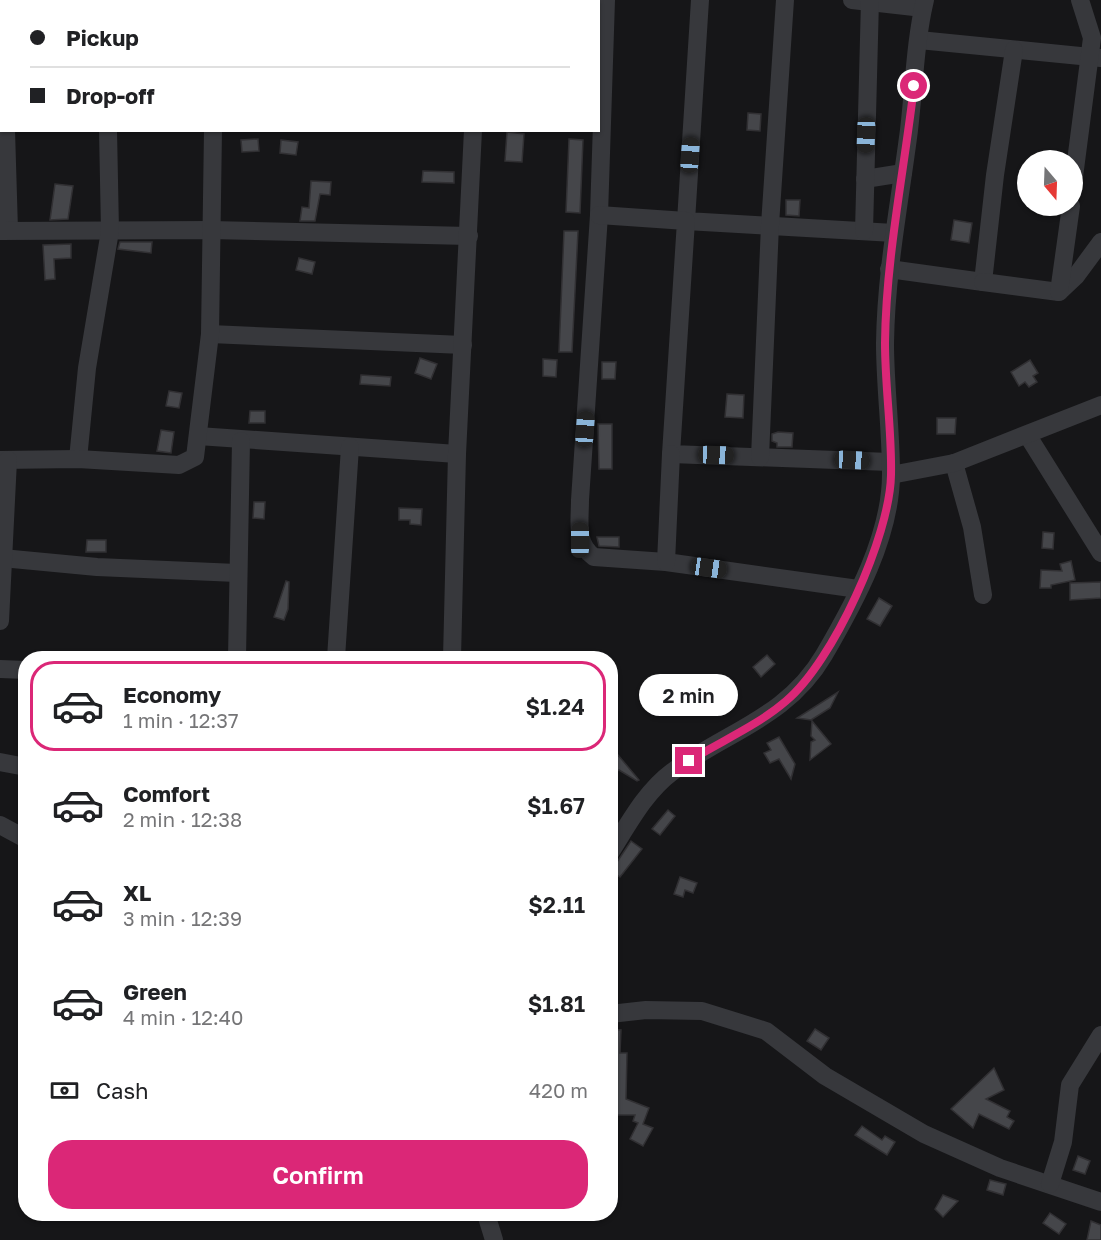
<!DOCTYPE html>
<html lang="en">
<head>
<meta charset="utf-8">
<style>
  body { margin:0; font-family:"Golos Text",sans-serif; background:#f6f6f6; color:#202124; height:100vh; display:flex; flex-direction:column; font-size:22px; white-space:nowrap }
  * { box-sizing:border-box; margin:0 }
  p { font-size:20px; color:#757577 }
  .icon { flex:none; width:33px; height:33px; fill:none; stroke:currentColor; stroke-width:2; stroke-linecap:round; stroke-linejoin:round }
  .map { position:relative; flex:1; overflow:hidden }
  .details { position:absolute; left:18px; top:651px; width:600px; height:570px; display:flex; flex-direction:column; background:#fff; border-radius:24px; box-shadow:0 2px 4px #0004 }
  .details>* { flex:none }
  .banner { position:absolute; left:0px; top:0px; width:600px; height:132px; box-shadow:0 2px 4px #0004; display:grid; align-content:center; height:132px; padding:0 30px; background:#fff }
  .needle { width:39px; rotate:161deg }
  .controls { position:absolute; left:1017px; top:150px; display:grid; gap:12px }
  .controls a { display:grid; place-items:center; width:66px; height:66px; border-radius:50%; background:#fff; box-shadow:0 2px 4px #0004; font-size:30px }
  .end { position:absolute; width:27px; height:27px; margin:-14px; border:8px solid #db2777; background:#fff; box-shadow:0 0 0 3px #fff }
  .from { border-radius:50% }
  .bubble { position:absolute; height:42px; border-radius:21px; background:#fff; box-shadow:0 2px 4px #0004; font-size:20px; font-weight:600; line-height:42px; text-align:center }
  .car { position:absolute; width:18px; height:36px; margin:-18px -9px; border-radius:8px; box-shadow:0 0 4px 2px #0007; background:linear-gradient(#222 24%,#8ab4d8 0 40%,#222 0 76%,#8ab4d8 0 86%,#222 0) }
  .banner b { display:flex; align-items:center; gap:21px; height:57px; font-size:22px }
  .banner b+b { border-top:2px solid #e0e0e0 }
  .banner i { width:15px; height:15px; background:#202124 }
  ul { padding:10px 0 0; list-style:none }
  li { display:flex; align-items:center; gap:18px; height:90px; margin:0 12px 9px; padding:0 18px; border:3px solid transparent; border-radius:24px }
  li div { flex:1 }
  li b { display:block; font-size:22px }
  li em { font-style:normal; font-weight:600 }
  li.active { border-color:#db2777 }
  li>.icon { width:54px; height:54px; stroke-width:1.5 }
  .pay { display:flex; align-items:center; gap:15px; height:66px; padding:0 30px; font-size:22px }
  .pay p { margin-inline-start:auto }
  .primary-button { display:flex; gap:12px; margin-top:auto; padding:12px 30px }
  .primary-button a { flex:1; height:69px; border-radius:24px; background:#db2777; color:#fff; font-size:24px; font-weight:600; line-height:69px; text-align:center }
  .map>svg:first-child { display:block }
  .building { fill:#45464a; stroke:#313033; stroke-width:1.5 }
  .lines { fill:none; stroke-linecap:round; stroke-linejoin:round }
  .minor { stroke:#37383c; stroke-width:18 }
  .route { stroke:#db2777; stroke-width:8 }
</style>
</head>
<body>
<div class="map">
<svg width="1101" height="1240" viewBox="0 0 1101 1240">
  <rect width="100%" height="100%" fill="#161618"/>
  <g class="building">
    <polygon points="748,113 761,114 760,131 747,130"/>
    <polygon points="507,132 524,134 522,162 505,161"/>
    <polygon points="258,139 259,151 242,152 241,140"/>
    <polygon points="569,139 583,140 580,213 566,212"/>
    <polygon points="281,140 298,142 296,155 280,153"/>
    <polygon points="423,171 454,172 454,183 422,182"/>
    <polygon points="311,181 331,182 330,195 320,194 315,221 300,221 302,207 309,208"/>
    <polygon points="55,184 73,186 68,219 50,220"/>
    <polygon points="786,200 800,200 799,216 786,215"/>
    <polygon points="954,220 972,223 969,243 951,240"/>
    <polygon points="564,231 578,231 572,352 559,352"/>
    <polygon points="120,242 152,242 151,253 118,249"/>
    <polygon points="71,244 71,258 54,259 55,279 45,280 43,245"/>
    <polygon points="299,258 315,262 312,274 296,270"/>
    <polygon points="420,358 437,364 431,379 415,373"/>
    <polygon points="543,359 557,360 556,377 543,376"/>
    <polygon points="1030,360 1038,373 1033,376 1037,382 1029,387 1025,382 1019,386 1011,372"/>
    <polygon points="602,362 616,362 615,379 602,379"/>
    <polygon points="361,375 391,377 390,386 360,384"/>
    <polygon points="169,391 182,393 179,408 166,406"/>
    <polygon points="727,394 744,395 743,418 725,417"/>
    <polygon points="250,411 265,411 265,423 249,423"/>
    <polygon points="937,418 956,418 955,434 937,434"/>
    <polygon points="598,424 612,424 612,469 599,469"/>
    <polygon points="161,430 174,432 171,453 157,451"/>
    <polygon points="778,432 793,433 792,447 777,447 777,443 772,441 772,434"/>
    <polygon points="254,502 265,502 264,519 253,518"/>
    <polygon points="399,508 422,509 421,525 410,524 410,520 399,520"/>
    <polygon points="1043,532 1054,533 1053,549 1042,548"/>
    <polygon points="597,537 619,537 619,547 599,546"/>
    <polygon points="87,540 106,540 106,552 86,552"/>
    <polygon points="1071,561 1075,580 1051,585 1051,588 1040,588 1041,570 1062,571 1060,564"/>
    <polygon points="286,581 289,582 288,609 284,620 274,617"/>
    <polygon points="1101,582 1101,598 1070,600 1070,583"/>
    <polygon points="879,598 892,606 880,626 867,619"/>
    <polygon points="767,655 775,664 761,677 753,667"/>
    <polygon points="838,692 830,708 811,720 797,718"/>
    <polygon points="812,721 831,744 810,760 811,742 815,740 811,736"/>
    <polygon points="779,737 795,764 791,779 779,759 770,763 764,753 771,750 767,743"/>
    <polygon points="618,755 639,780 637,781 619,770 610,777 610,762"/>
    <polygon points="668,810 675,816 660,835 652,829"/>
    <polygon points="631,841 642,849 620,877 611,871"/>
    <polygon points="680,877 697,883 693,893 685,890 683,897 674,894"/>
    <polygon points="610,1029 621,1030 620,1053 627,1053 626,1099 649,1108 643,1124 653,1128 643,1146 630,1139 638,1123 633,1121 635,1115 610,1115"/>
    <polygon points="815,1029 829,1038 821,1050 807,1041"/>
    <polygon points="994,1068 1004,1090 986,1099 1010,1111 1007,1117 1014,1121 1009,1129 979,1114 973,1128 951,1109"/>
    <polygon points="862,1126 882,1140 885,1136 895,1142 887,1155 855,1135"/>
    <polygon points="1078,1156 1090,1161 1085,1174 1073,1170"/>
    <polygon points="990,1180 1006,1184 1003,1195 987,1190"/>
    <polygon points="943,1195 958,1201 943,1217 935,1209"/>
    <polygon points="1050,1213 1066,1224 1059,1234 1043,1223"/>
    <polygon points="1091,1221 1101,1225 1101,1240 1087,1240"/>
  </g>
  <g class="lines">
    <g class="minor">
      <polyline points="2,0 3,2"/>
      <polyline points="105,0 105,2"/>
      <polyline points="211,0 211,2"/>
      <polyline points="275,0 300,2"/>
      <path d="M606 0 599 215 580 500C580 522 575 544 594 557L666 562 858 589"/>
      <polyline points="700,0 686,221 894,233"/>
      <polyline points="852,0 923,8"/>
      <polyline points="367,2 367,0"/>
      <polyline points="479,2 479,0"/>
      <polyline points="919,40 1101,58"/>
      <polyline points="6,130 9,230"/>
      <polyline points="865,179 903,173"/>
      <polyline points="1072,192 1092,38 1080,0"/>
      <polyline points="599,215 686,221 671,454 890,462"/>
      <polyline points="0,231 210,230 469,236"/>
      <polyline points="864,231 870,0"/>
      <polyline points="889,269 983,282 995,175 1014,50"/>
      <polyline points="983,282 1059,292 1076,276 1101,242"/>
      <polyline points="1059,292 1071,206"/>
      <polyline points="210,334 463,345"/>
      <polyline points="198,436 457,454"/>
      <polyline points="1028,436 1101,553"/>
      <polyline points="760,457 770,225 785,0"/>
      <polyline points="78,459 87,368 110,231 108,130"/>
      <polyline points="0,460 78,459 179,465 195,457 210,334 213,130"/>
      <polyline points="954,463 972,527 983,595"/>
      <polyline points="891,475 954,463 1101,405"/>
      <polyline points="2,558 97,567 237,573"/>
      <polyline points="666,562 671,454"/>
      <polyline points="0,621 8,460"/>
      <polyline points="237,658 241,441"/>
      <polyline points="336,658 350,447"/>
      <polyline points="452,658 457,454 473,130"/>
      <polyline points="0,669 26,670"/>
      <polyline points="0,762 26,767"/>
      <polyline points="0,825 26,839"/>
      <path d="M610 853C628 825 645 792 672 772 727 731 787 718 824 655 855 602 891 536 891 474 891 430 885 386 885 343 886 271 900 201 909 130 914 88 915 42 925 0"/>
      <polyline points="610,1014 646,1010 702,1011 766,1031 825,1076 924,1134 1000,1168 1101,1202"/>
      <polyline points="1050,1184 1063,1142 1070,1085 1101,1035"/>
      <polyline points="486,1214 494,1240"/>
    </g>
  </g>
  <g class="lines">
    <path class="route" d="M689 761C721 741 757 726 786 701 833 662 890 536 891 475 892 431 885 387 885 343 886 257 904 172 914 86"/>
  </g>
</svg>
<div class="controls">
<a><svg class="needle" viewBox="-14 -14 28 28"><path d="M0-13l5 13h-10z" fill="#e53935"/><path d="M0 13l5-13h-10z" fill="#757577"/></svg></a>
</div>
<i class="end from" style="left:914px;top:86px"></i>
<i class="end" style="left:689px;top:761px"></i>
<div class="bubble" style="left:639px;top:674px;width:99px">2 min</div>
<i class="car" style="left:866px;top:135px;rotate:182deg"></i>
<i class="car" style="left:690px;top:155px;rotate:4deg"></i>
<i class="car" style="left:585px;top:429px;rotate:4deg"></i>
<i class="car" style="left:716px;top:455px;rotate:92deg"></i>
<i class="car" style="left:852px;top:460px;rotate:93deg"></i>
<i class="car" style="left:580px;top:540px;rotate:0deg"></i>
<i class="car" style="left:709px;top:568px;rotate:98deg"></i>
<div class="banner">
<b><i class="from"></i>Pickup</b>
<b><i></i>Drop-off</b>
</div>
<section class="details">
<ul>
<li class="active"><svg class="icon" aria-label="car" viewBox="0 0 24 24"><path d="M5 17H2v-5l4-1 3-4h7l3 4 3 1v5h-3M9 17h6M6 11h13"/><circle cx="7" cy="17" r="2"/><circle cx="17" cy="17" r="2"/></svg><div><b>Economy</b><p>1 min · 12:37</p></div><em>$1.24</em></li>
<li><svg class="icon" aria-label="car" viewBox="0 0 24 24"><path d="M5 17H2v-5l4-1 3-4h7l3 4 3 1v5h-3M9 17h6M6 11h13"/><circle cx="7" cy="17" r="2"/><circle cx="17" cy="17" r="2"/></svg><div><b>Comfort</b><p>2 min · 12:38</p></div><em>$1.67</em></li>
<li><svg class="icon" aria-label="car" viewBox="0 0 24 24"><path d="M5 17H2v-5l4-1 3-4h7l3 4 3 1v5h-3M9 17h6M6 11h13"/><circle cx="7" cy="17" r="2"/><circle cx="17" cy="17" r="2"/></svg><div><b>XL</b><p>3 min · 12:39</p></div><em>$2.11</em></li>
<li><svg class="icon" aria-label="car" viewBox="0 0 24 24"><path d="M5 17H2v-5l4-1 3-4h7l3 4 3 1v5h-3M9 17h6M6 11h13"/><circle cx="7" cy="17" r="2"/><circle cx="17" cy="17" r="2"/></svg><div><b>Green</b><p>4 min · 12:40</p></div><em>$1.81</em></li>
</ul>
<div class="pay"><svg class="icon" aria-label="cash" viewBox="0 0 24 24"><path d="M3 7h18v10H3z"/><circle cx="12" cy="12" r="2"/></svg>Cash<p>420 m</p></div>
<div class="primary-button"><a>Confirm</a></div>
</section>
</div>
</body>
</html>
